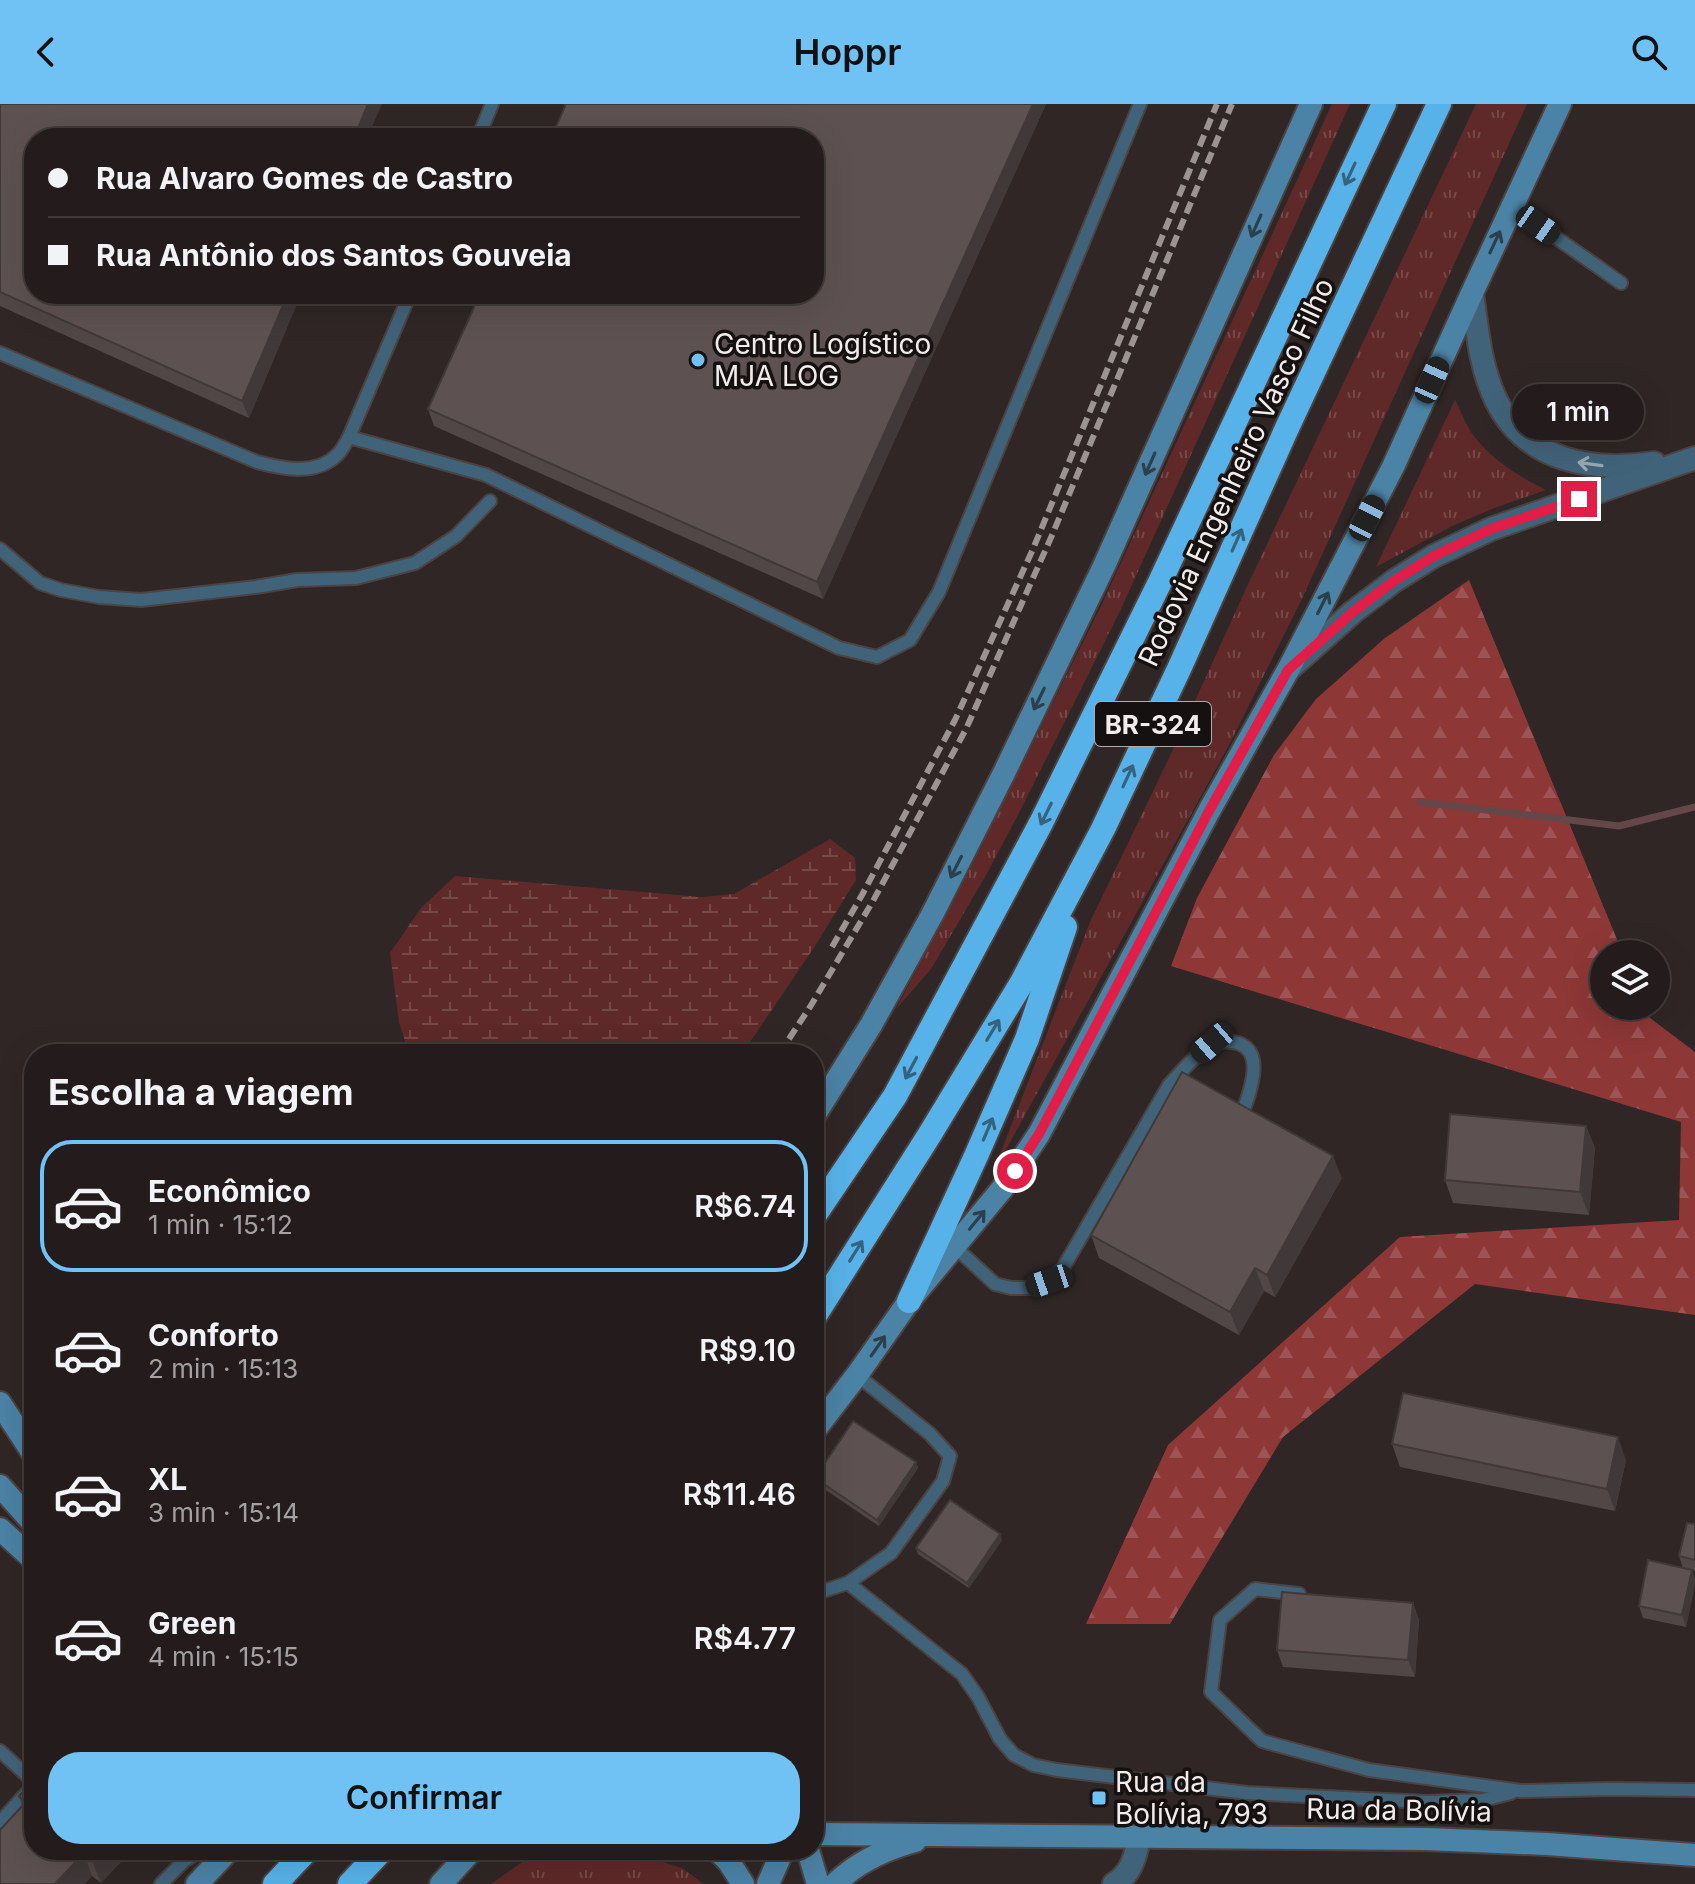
<!DOCTYPE html>
<html lang="pt">
<head>
<meta charset="utf-8">
<style>
  body { margin:0; font-family:Inter,sans-serif; background:#302929; color:#f1f3f6; height:100vh; display:flex; flex-direction:column; font-size:30px; white-space:nowrap }
  * { box-sizing:border-box; margin:0 }
  p { font-size:26px; color:#a3a1a3 }
  .icon { flex:none; width:44px; height:44px; fill:none; stroke:currentColor; stroke-width:2; stroke-linecap:round; stroke-linejoin:round }
  .map { position:relative; flex:1; overflow:hidden }
  .sheet { position:absolute; left:24px; top:940px; width:800px; height:816px; display:flex; flex-direction:column; background:#241c1c; border-radius:32px; box-shadow:0 8px 32px #0002,0 0 0 2px #413a3b }
  .sheet>* { flex:none }
  .top-card { position:absolute; left:24px; top:24px; width:800px; height:176px; border-radius:32px; box-shadow:0 8px 32px #0002,0 0 0 2px #413a3b; display:grid; align-content:center; height:176px; padding:0 24px; background:#241c1c }
  .controls { position:absolute; left:1590px; top:836px; display:grid; gap:16px }
  .controls a { display:grid; place-items:center; width:80px; height:80px; border-radius:50%; background:#241c1c; box-shadow:0 8px 32px #0002,0 0 0 2px #413a3b; font-size:40px }
  .end { position:absolute; width:36px; height:36px; margin:-18px; border:10px solid #e11d48; background:#fff; box-shadow:0 0 0 4px #fff }
  .from { border-radius:50% }
  .bubble { position:absolute; height:56px; border-radius:28px; background:#241c1c; box-shadow:0 8px 32px #0002,0 0 0 2px #413a3b; font-size:26px; font-weight:600; line-height:56px; text-align:center }
  .car { position:absolute; width:24px; height:48px; margin:-24px -12px; border-radius:10px; box-shadow:0 0 6px 2px #0007; background:linear-gradient(#222 24%,#8ab4d8 0 40%,#222 0 76%,#8ab4d8 0 86%,#222 0) }
  .top-card b { display:flex; align-items:center; gap:28px; height:76px; font-size:30px }
  .top-card b+b { border-top:2px solid #413a3b }
  .top-card i { width:20px; height:20px; background:#f1f3f6 }
  ul { padding:0; list-style:none }
  li { display:flex; align-items:center; gap:24px; height:132px; margin:0 16px 12px; padding:0 8px; border:4px solid transparent; border-radius:32px }
  li div { flex:1 }
  li b { display:block; font-size:30px }
  li em { font-style:normal; font-weight:600 }
  li.on { border-color:#70c1f4 }
  li>.icon { width:72px; height:72px; stroke-width:1.5 }
  h2 { padding:0 24px; font-size:36px; line-height:96px }
  .action { display:flex; gap:16px; margin-top:auto; padding:16px 24px }
  .action a { flex:1; height:92px; border-radius:32px; background:#70c1f4; color:#111; font-size:32px; font-weight:600; line-height:92px; text-align:center }
  header { display:flex; justify-content:space-between; align-items:center; height:104px; padding:0 24px; background:#70c1f4; color:#111; font-size:36px; font-weight:600 }
  .map>svg:first-child { display:block }
  .grass { fill:url(#grass-tufts) }
  .forest { fill:url(#forest-firs) }
  .wetland { fill:url(#wetland-marsh) }
  .lines { fill:none; stroke-linecap:round; stroke-linejoin:round }
  .stream { stroke:#644748; stroke-width:7 }
  .service-casing { stroke:#4b4242; stroke-width:16 }
  .minor-casing { stroke:#4b4242; stroke-width:26 }
  .tertiary-casing { stroke:#4b4242; stroke-width:26 }
  .secondary-casing { stroke:#4b4242; stroke-width:26 }
  .motorway-casing { stroke:#4b4242; stroke-width:28 }
  .service { stroke:#416379; stroke-width:12 }
  .minor { stroke:#416379; stroke-width:22 }
  .tertiary { stroke:#416379; stroke-width:22 }
  .secondary { stroke:#4b83a6; stroke-width:22 }
  .motorway { stroke:#57b2e9; stroke-width:24 }
  .rail { stroke:#9c9494; stroke-width:6; stroke-dasharray:12 6; stroke-linecap:butt }
  .wall { fill:#504746 }
  .shaded-wall { fill:#413939 }
  .building { fill:#5d5251; stroke:#413939; stroke-width:2 }
  .oneway { stroke:#36627c }
  .oneway2 { stroke:#2b3f4c }
  .oneway3 { stroke:#9aa8b2 }
  .route { stroke:#e11d48; stroke-width:10 }
  .poi-dot { fill:#70c1f4; stroke:#151110; stroke-width:3 }
  .labels { text-anchor:middle; dominant-baseline:central; stroke-width:7; stroke-linejoin:round; paint-order:stroke }
  .shield { fill:#151110; stroke:#b0aaaa; stroke-width:2 }
  .shield-label { font-size:26px; font-weight:bold; fill:#f3ecec }
  .poi-label { font-size:28px; fill:#f3ecec; stroke:#151110; text-anchor:start }
  .street-label { font-size:28px; fill:#f3ecec; stroke:#151110 }
</style>
</head>
<body>
<header><svg class="icon" aria-label="back" viewBox="0 0 24 24"><path d="M15 5l-7 7 7 7"/></svg>Hoppr<svg class="icon" aria-label="search" viewBox="0 0 24 24"><circle cx="10" cy="10" r="6"/><path d="M15 15l6 6"/></svg></header>
<div class="map">
<svg width="1695" height="1780" viewBox="0 0 1695 1780">
  <defs>
    <pattern id="grass-tufts" width="24" height="20" patternUnits="userSpaceOnUse" patternTransform="scale(2)"><rect width="24" height="20" fill="#5e2928"/><path d="M3 7l-1-3M5 7V3M7 7l1-3M15 17l-1-3M17 17v-4M19 17l1-3" fill="none" stroke="#764847"/></pattern>
    <pattern id="forest-firs" width="22" height="20" patternUnits="userSpaceOnUse" patternTransform="scale(2)"><rect width="22" height="20" fill="#8e3737"/><path d="M5 1l3.5 6h-7zM16 11l3.5 6h-7z" fill="#9e5454"/></pattern>
    <pattern id="wetland-marsh" width="20" height="14" patternUnits="userSpaceOnUse" patternTransform="scale(2)"><rect width="20" height="14" fill="#5e2928"/><path d="M1 5h8M5 5V1M11 12h8M15 12V8" fill="none" stroke="#764847"/></pattern>
  </defs>
  <rect width="100%" height="100%" fill="#302626"/>
  <g class="grass">
    <polygon points="1332,0 1350,0 1120,507 1018,711 985,773 931,865 896,905 970,765 1102,500"/>
    <polygon points="1476,0 1527,0 1301,497 1228,643 992,1071 1090,818 1169,654 1250,476"/>
    <path d="M1455 296C1461 307 1466 321 1473 331 1492 356 1518 372 1546 386L1497 403 1452 422 1376 463Z"/>
    <polygon points="548,1746 598,1746 646,1753 682,1764 704,1780 491,1780 525,1756"/>
  </g>
  <polygon class="forest" points="1469,476 1623,850 1604,850 1604,902 1645,902 1650,914 1695,948 1695,1211 1475,1180 1283,1333 1170,1520 1086,1520 1168,1341 1400,1133 1679,1116 1681,1018 1171,862 1197,794 1274,651 1316,595 1385,534"/>
  <polygon class="wetland" points="830,735 855,754 856,776 813,845 742,950 409,950 399,918 390,849 421,804 455,772 702,793 734,790"/>
  <g class="lines">
    <polyline class="stream" points="1420,698 1619,722 1695,703"/>
    <g class="service-casing">
      <g id="service">
        <polyline points="478,34 492,0"/>
        <polyline points="1508,110 1538,121 1621,179"/>
        <path d="M0 249 257 358C283 365 317 372 338 350 343 345 346 338 349 333L410 190"/>
        <polyline points="349,333 486,371 839,544 877,553 910,536 939,488 1140,0"/>
        <polyline points="0,445 40,479 61,486 99,493 141,496 256,483 297,476 356,474 415,459 456,432 490,397"/>
        <path d="M955 1143 995 1180 1011 1184H1030L1049 1177 1063 1164 1169 981C1181 968 1194 952 1209 942 1216 937 1225 937 1233 938 1265 943 1252 982 1245 1002"/>
        <polyline points="848,1479 962,1570 978,1593 1000,1635 1014,1651 1033,1661 1057,1666 1247,1689 1427,1698 1483,1696 1511,1689"/>
        <polyline points="814,1490 848,1479 891,1449 943,1377 950,1352 930,1330 857,1271"/>
        <polyline points="1299,1490 1255,1485 1220,1516 1211,1588 1262,1637 1369,1666 1521,1687 1609,1685 1695,1686"/>
        <polyline points="0,1647 34,1678"/>
        <polyline points="0,1718 34,1681"/>
        <polyline points="161,1780 185,1756 202,1746"/>
      </g>
    </g>
    <g class="minor-casing">
      <path id="minor" d="M1114 1780C1133 1769 1135 1751 1140 1732"/>
    </g>
    <g class="tertiary-casing">
      <g id="tertiary">
        <path d="M1472 189C1477 224 1480 263 1496 296 1526 358 1593 368 1654 359"/>
        <polyline points="1289,565 1353,508 1394,477 1434,452 1491,425 1695,354"/>
      </g>
    </g>
    <g class="secondary-casing">
      <g id="secondary">
        <polyline points="814,1012 871,921 932,811 1004,669 1104,462 1311,0"/>
        <polyline points="0,1299 34,1351"/>
        <polyline points="814,1327 857,1271 909,1197 1002,1085 1039,1030 1209,707 1288,566 1393,363 1472,189 1560,0"/>
        <polyline points="0,1382 34,1420"/>
        <polyline points="0,1425 34,1456"/>
        <polyline points="814,1730 1426,1735 1547,1740 1695,1751"/>
        <polyline points="717,1746 729,1758 743,1780"/>
        <polyline points="808,1746 818,1780"/>
        <polyline points="197,1780 229,1746"/>
        <polyline points="441,1780 472,1746"/>
        <polyline points="768,1780 783,1746"/>
        <path d="M835 1780C857 1758 886 1745 915 1737"/>
      </g>
    </g>
    <g class="motorway-casing">
      <g id="motorway">
        <polyline points="814,1112 895,992 1041,719 1160,478 1384,0"/>
        <polyline points="909,1197 976,1052 1027,935 1065,823"/>
        <polyline points="814,1213 930,1030 1021,880 1103,725 1179,565 1287,324 1439,0"/>
        <polyline points="275,1780 307,1746"/>
        <polyline points="350,1780 382,1746"/>
      </g>
    </g>
    <use href="#service" class="service"/>
    <use href="#minor" class="minor"/>
    <use href="#tertiary" class="tertiary"/>
    <use href="#secondary" class="secondary"/>
    <use href="#motorway" class="motorway"/>
    <g class="rail">
      <polyline points="832,843 862,791 955,616 1033,445 1217,0"/>
      <polyline points="779,950 810,903 873,797 966,625 1053,429 1232,0"/>
    </g>
  </g>
  <g class="wall">
    <polygon points="0,0 301,190 249,314 0,202"/>
    <polygon points="566,0 1046,0 823,495 434,322 428,305"/>
    <polygon points="1586,1022 1595,1044 1589,1111 1453,1099 1445,1076"/>
    <polygon points="1342,1074 1275,1193 1264,1187 1239,1231 1099,1154 1091,1131"/>
    <polygon points="1392,1340 1626,1356 1615,1407 1400,1363"/>
    <polygon points="916,1358 918,1364 879,1422 817,1380 815,1374"/>
    <polygon points="1695,1420 1695,1467 1683,1464 1679,1452"/>
    <polygon points="1002,1436 969,1484 918,1450 916,1444"/>
    <polygon points="1695,1475 1686,1523 1643,1514 1639,1502"/>
    <polygon points="1413,1499 1419,1516 1415,1573 1283,1563 1277,1546"/>
    <polygon points="34,1676 34,1746 132,1746 101,1779 92,1772 84,1780 0,1780 0,1726 22,1702 19,1692"/>
  </g>
  <g class="shaded-wall">
    <polygon points="368,0 382,0 367,34 354,34"/>
    <polygon points="1033,0 1046,0 823,495 817,478"/>
    <polygon points="288,190 301,190 249,314 242,297"/>
    <polygon points="1586,1022 1595,1044 1589,1111 1580,1088"/>
    <polygon points="1333,1052 1342,1074 1275,1193 1267,1171"/>
    <polygon points="1255,1164 1264,1187 1239,1231 1230,1208"/>
    <polygon points="1618,1333 1626,1356 1615,1407 1607,1385"/>
    <polygon points="916,1358 918,1364 879,1422 877,1416"/>
    <polygon points="1000,1430 1002,1436 969,1484 967,1479"/>
    <polygon points="1692,1466 1695,1475 1695,1482 1686,1523 1682,1511"/>
    <polygon points="1413,1499 1419,1516 1415,1573 1408,1556"/>
    <polygon points="103,1746 132,1746 101,1779 92,1757"/>
    <polygon points="84,1749 92,1772 84,1780 55,1780"/>
  </g>
  <g class="building">
    <polygon points="0,0 368,0 354,34 34,34 34,190 288,190 242,297 0,188"/>
    <polygon points="566,0 1033,0 817,478 428,305 480,190 814,190 814,34 551,34"/>
    <polygon points="1182,968 1333,1052 1267,1171 1255,1164 1230,1208 1091,1131"/>
    <polygon points="1450,1010 1586,1022 1580,1088 1445,1076"/>
    <polygon points="1403,1289 1618,1333 1607,1385 1392,1340"/>
    <polygon points="853,1317 916,1358 877,1416 815,1374"/>
    <polygon points="950,1396 1000,1430 967,1479 916,1444"/>
    <polygon points="1687,1419 1695,1420 1695,1456 1679,1452"/>
    <polygon points="1648,1456 1692,1466 1682,1511 1639,1502"/>
    <polygon points="1282,1488 1413,1499 1408,1556 1277,1546"/>
    <polygon points="34,1676 34,1746 103,1746 92,1757 84,1749 55,1780 0,1780 0,1726 25,1699 19,1692"/>
  </g>
  <defs><path id="oneway-shaft" d="M-6 0H5M1.5-3L5.5 0L1.5 3" fill="none" stroke-width="1.6" stroke-linecap="round" stroke-linejoin="round" transform="scale(2)"/></defs>
  <g class="oneway">
    <use href="#oneway-shaft" transform="translate(1350 70) rotate(115)"/>
    <use href="#oneway-shaft" transform="translate(1237 436) rotate(-66)"/>
    <use href="#oneway-shaft" transform="translate(1128 672) rotate(-65)"/>
    <use href="#oneway-shaft" transform="translate(1046 710) rotate(116)"/>
    <use href="#oneway-shaft" transform="translate(993 926) rotate(-59)"/>
    <use href="#oneway-shaft" transform="translate(911 964) rotate(118)"/>
    <use href="#oneway-shaft" transform="translate(988 1025) rotate(-67)"/>
    <use href="#oneway-shaft" transform="translate(856 1147) rotate(-58)"/>
  </g>
  <g class="oneway2">
    <use href="#oneway-shaft" transform="translate(1256 122) rotate(114)"/>
    <use href="#oneway-shaft" transform="translate(1495 138) rotate(-65)"/>
    <use href="#oneway-shaft" transform="translate(1150 360) rotate(114)"/>
    <use href="#oneway-shaft" transform="translate(1323 499) rotate(-63)"/>
    <use href="#oneway-shaft" transform="translate(1039 595) rotate(116)"/>
    <use href="#oneway-shaft" transform="translate(956 763) rotate(117)"/>
    <use href="#oneway-shaft" transform="translate(977 1116) rotate(-51)"/>
    <use href="#oneway-shaft" transform="translate(878 1242) rotate(-55)"/>
  </g>
  <use class="oneway3" href="#oneway-shaft" transform="translate(1590 360) rotate(-172)"/>
  <g class="lines">
    <polyline class="route" points="1015,1067 1039,1030 1209,707 1288,566 1353,508 1394,477 1434,452 1491,425 1579,395"/>
  </g>
  <g class="poi-dot">
    <circle cx="698" cy="256" r="8"/>
    <rect x="1091" y="1686" width="16" height="16" rx="4"/>
  </g>
  <g class="labels">
    <rect class="shield" x="1095" y="598" width="116" height="44" rx="6"/>
    <g class="shield-label">
      <text x="1153" y="620">BR-324</text>
    </g>
    <g class="poi-label">
      <text x="714" y="240">Centro Logístico<tspan x="714" dy="32">MJA LOG</tspan></text>
      <text x="1115" y="1678">Rua da<tspan x="1115" dy="32">Bolívia, 793</tspan></text>
    </g>
    <g class="street-label">
      <text transform="translate(1236 368) rotate(-65)">Rodovia Engenheiro Vasco Filho</text>
      <text transform="translate(1399 1706) rotate(1)">Rua da Bolívia</text>
    </g>
  </g>
</svg>
<div class="controls">
<a><svg class="icon" aria-label="layers" viewBox="0 0 24 24"><path d="M12 4l9 5-9 5-9-5zM3 14l9 5 9-5"/></svg></a>
</div>
<i class="end from" style="left:1015px;top:1067px"></i>
<i class="end" style="left:1579px;top:395px"></i>
<div class="bubble" style="left:1512px;top:280px;width:132px">1 min</div>
<i class="car" style="left:1538px;top:121px;rotate:125deg"></i>
<i class="car" style="left:1432px;top:276px;rotate:24deg"></i>
<i class="car" style="left:1367px;top:414px;rotate:27deg"></i>
<i class="car" style="left:1212px;top:939px;rotate:229deg"></i>
<i class="car" style="left:1049px;top:1177px;rotate:251deg"></i>
<div class="top-card">
<b><i class="from"></i>Rua Alvaro Gomes de Castro</b>
<b><i></i>Rua Antônio dos Santos Gouveia</b>
</div>
<section class="sheet">
<h2>Escolha a viagem</h2>
<ul>
<li class="on"><svg class="icon" aria-label="car" viewBox="0 0 24 24"><path d="M5 17H2v-5l4-1 3-4h7l3 4 3 1v5h-3M9 17h6M6 11h13"/><circle cx="7" cy="17" r="2"/><circle cx="17" cy="17" r="2"/></svg><div><b>Econômico</b><p>1 min · 15:12</p></div><em>R$6.74</em></li>
<li><svg class="icon" aria-label="car" viewBox="0 0 24 24"><path d="M5 17H2v-5l4-1 3-4h7l3 4 3 1v5h-3M9 17h6M6 11h13"/><circle cx="7" cy="17" r="2"/><circle cx="17" cy="17" r="2"/></svg><div><b>Conforto</b><p>2 min · 15:13</p></div><em>R$9.10</em></li>
<li><svg class="icon" aria-label="car" viewBox="0 0 24 24"><path d="M5 17H2v-5l4-1 3-4h7l3 4 3 1v5h-3M9 17h6M6 11h13"/><circle cx="7" cy="17" r="2"/><circle cx="17" cy="17" r="2"/></svg><div><b>XL</b><p>3 min · 15:14</p></div><em>R$11.46</em></li>
<li><svg class="icon" aria-label="car" viewBox="0 0 24 24"><path d="M5 17H2v-5l4-1 3-4h7l3 4 3 1v5h-3M9 17h6M6 11h13"/><circle cx="7" cy="17" r="2"/><circle cx="17" cy="17" r="2"/></svg><div><b>Green</b><p>4 min · 15:15</p></div><em>R$4.77</em></li>
</ul>
<div class="action"><a>Confirmar</a></div>
</section>
</div>
</body>
</html>
